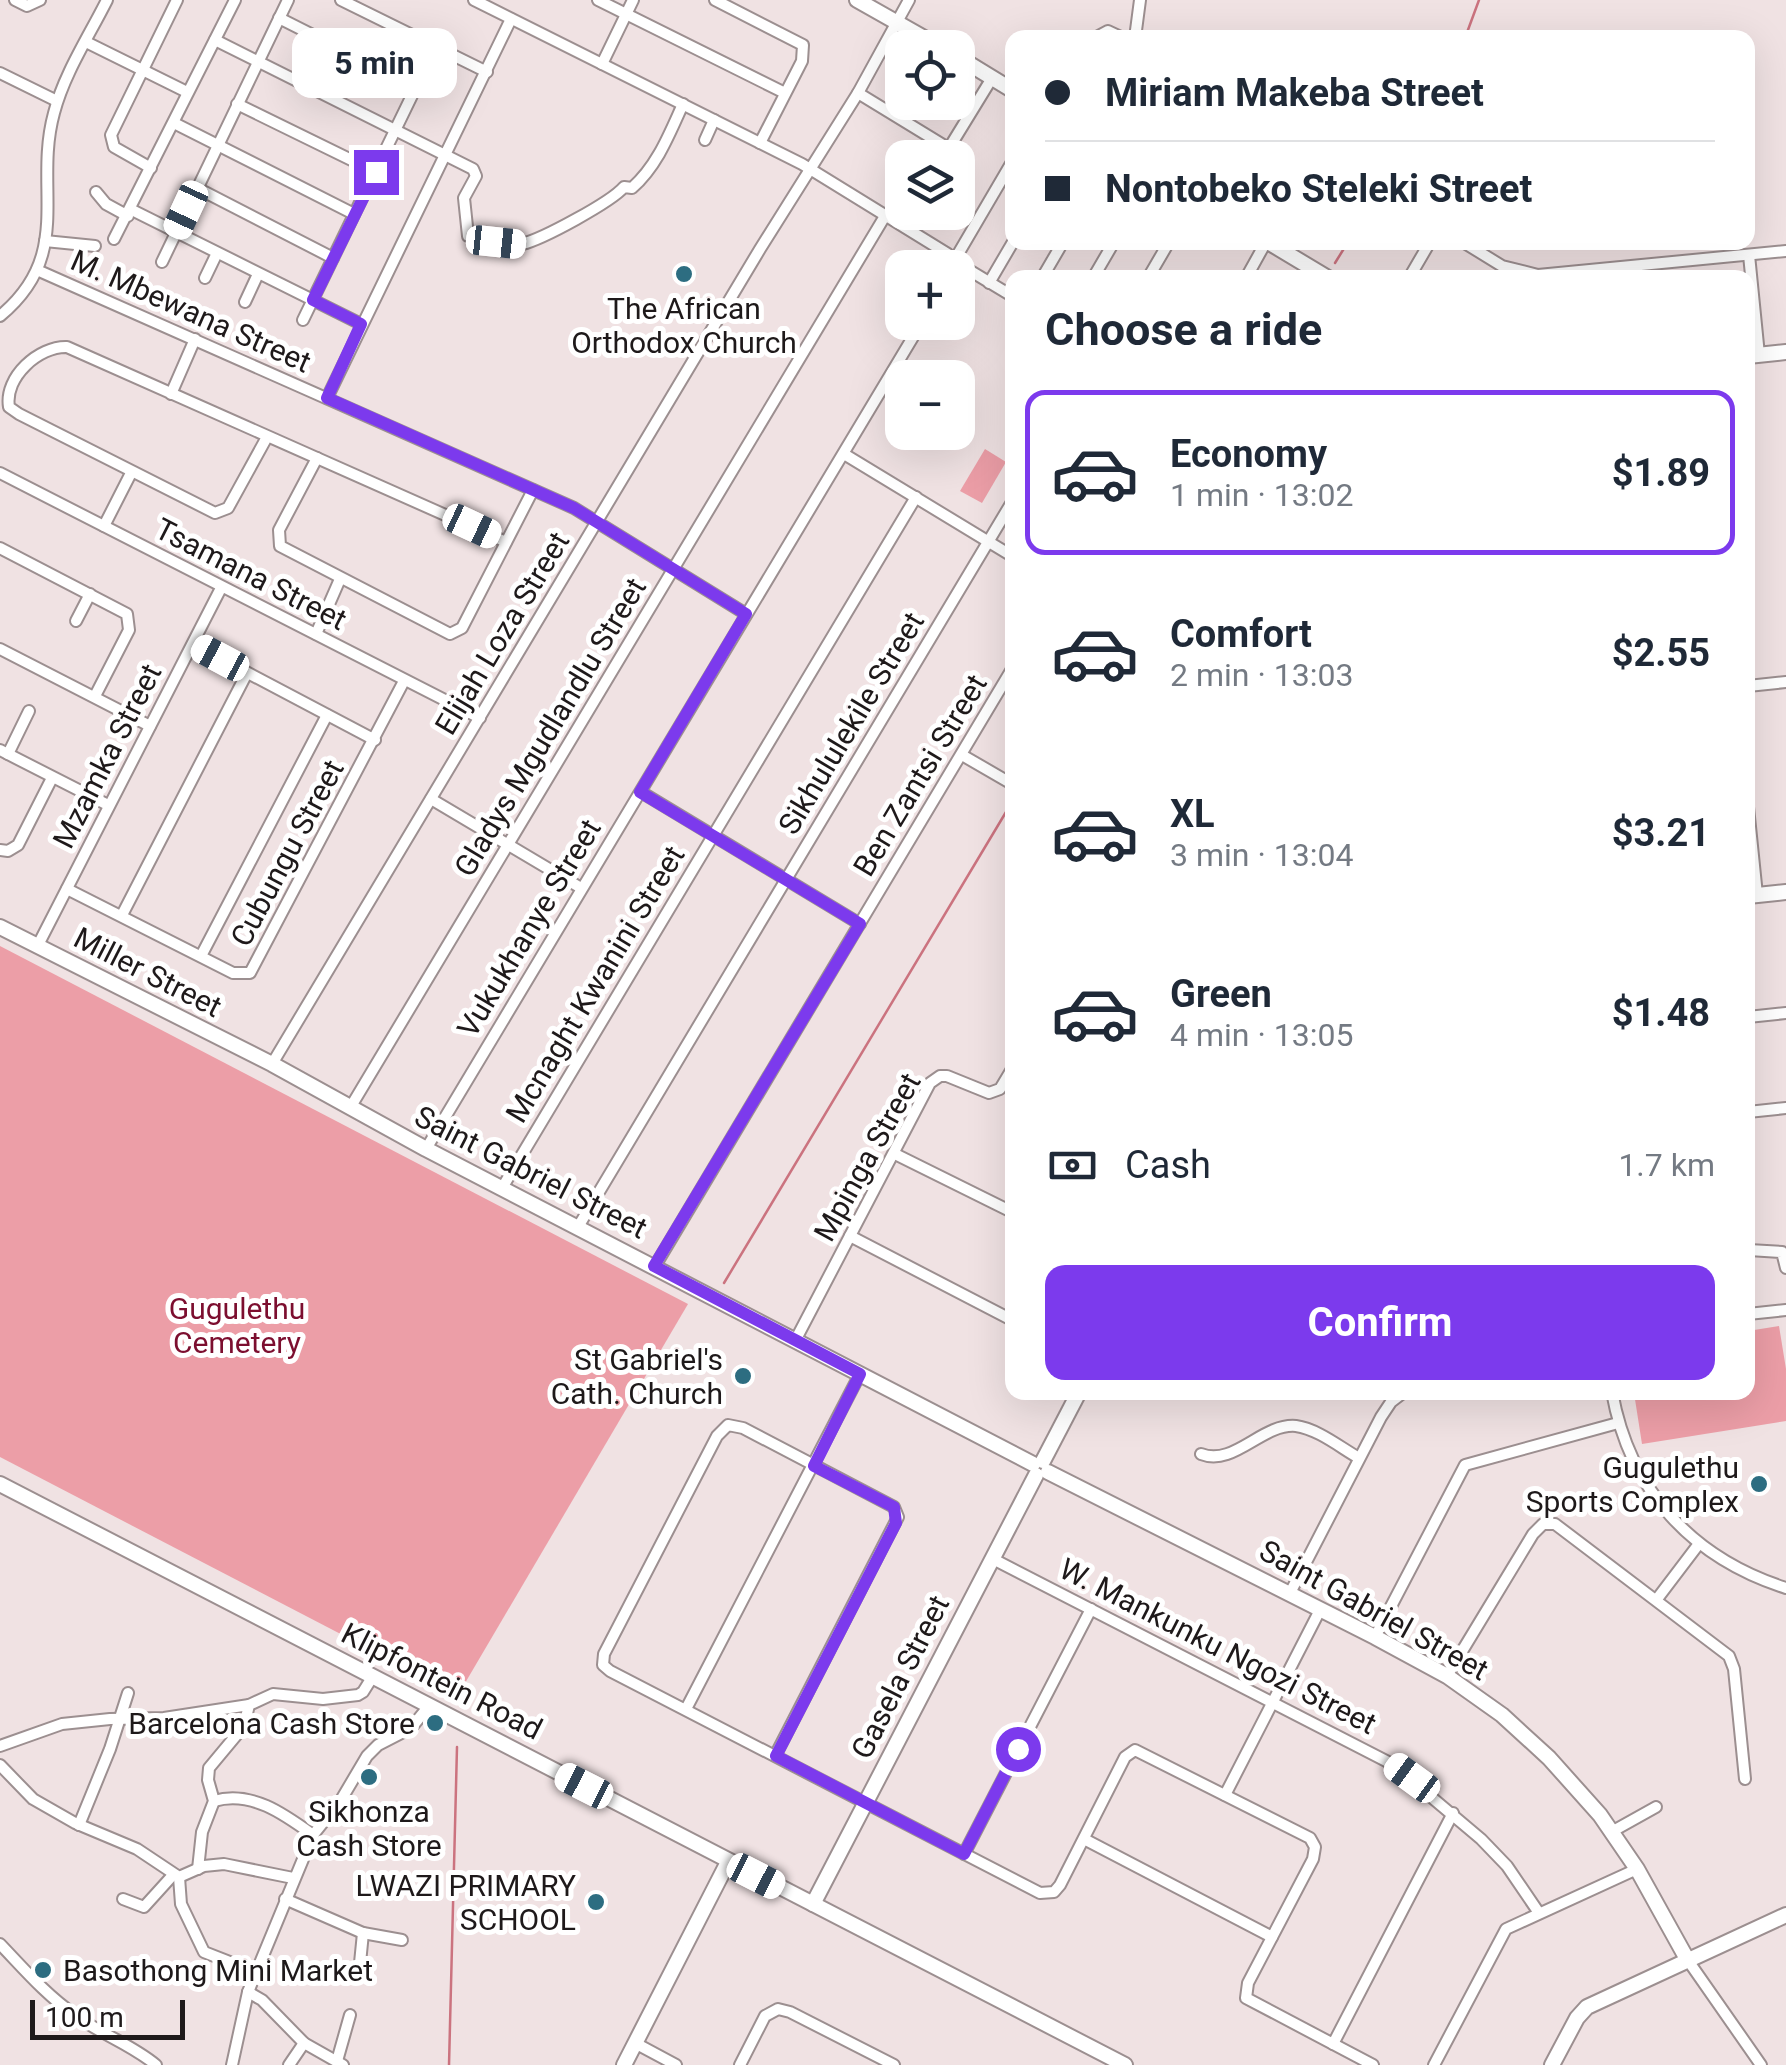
<!DOCTYPE html>
<html lang="en">
<head>
<meta charset="utf-8">
<style>
  body { margin:0; font-family:Roboto,sans-serif; background:#f2f2f3; color:#1f2937; height:100vh; display:flex; flex-direction:column; font-size:38px; white-space:nowrap }
  * { box-sizing:border-box; margin:0 }
  p { font-size:32px; color:#747a83 }
  .icon { flex:none; width:55px; height:55px; fill:none; stroke:currentColor; stroke-width:2; stroke-linecap:round; stroke-linejoin:round }
  .map { position:relative; flex:1; overflow:hidden }
  .details { position:absolute; left:1005px; top:270px; width:750px; height:1130px; display:flex; flex-direction:column; background:#fff; border-radius:20px; box-shadow:0 10px 40px #0002 }
  .details>* { flex:none }
  .guide { position:absolute; left:1005px; top:30px; width:750px; height:220px; border-radius:20px; box-shadow:0 10px 40px #0002; display:grid; align-content:center; height:220px; padding:0 40px; background:#fff }
  .controls { position:absolute; left:885px; top:30px; display:grid; gap:20px }
  .controls a { display:grid; place-items:center; width:90px; height:90px; border-radius:20px; background:#fff; box-shadow:0 10px 40px #0002; font-size:50px }
  .scale { position:absolute; left:30px; bottom:25px; width:155px; box-sizing:border-box; padding-left:10px; border:5px solid #1e191a; border-top:0; font-size:28px; line-height:35px; white-space:nowrap; color:#1e191a; -webkit-text-stroke:8px #fff; paint-order:stroke }
  .end { position:absolute; width:45px; height:45px; margin:-22px; border:12px solid #7c3aed; background:#fff; box-shadow:0 0 0 5px #fff }
  .from { border-radius:50% }
  .bubble { position:absolute; height:70px; border-radius:20px; background:#fff; box-shadow:0 10px 40px #0002; font-size:32px; font-weight:700; line-height:70px; text-align:center }
  .car { position:absolute; width:30px; height:60px; margin:-30px -15px; border-radius:12px; box-shadow:0 0 8px 2px #0007; background:linear-gradient(#fff 24%,#345 0 40%,#fff 0 76%,#345 0 86%,#fff 0) }
  .guide b { display:flex; align-items:center; gap:35px; height:95px; font-size:38px }
  .guide b+b { border-top:2px solid #e0e1e3 }
  .guide i { width:25px; height:25px; background:#1f2937 }
  ul { padding:0; list-style:none }
  li { display:flex; align-items:center; gap:30px; height:165px; margin:0 20px 15px; padding:0 20px; border:5px solid transparent; border-radius:20px }
  li div { flex:1 }
  li b { display:block; font-size:38px }
  li em { font-style:normal; font-weight:700 }
  li.current { border-color:#7c3aed }
  li>.icon { width:90px; height:90px; stroke-width:1.5 }
  h2 { padding:0 40px; font-size:45px; line-height:120px }
  .pay { display:flex; align-items:center; gap:25px; height:110px; padding:0 40px; font-size:38px }
  .pay p { margin-inline-start:auto }
  .cta { display:flex; gap:20px; margin-top:auto; padding:20px 40px }
  .cta a { flex:1; height:115px; border-radius:20px; background:#7c3aed; color:#fff; font-size:40px; font-weight:700; line-height:115px; text-align:center }
  .map>svg:first-child { display:block }
  .green { fill:#ec9ea7 }
  .lines { fill:none; stroke-linecap:round; stroke-linejoin:round }
  .stream { stroke:#cb737f; stroke-width:2.5 }
  .street-casing { stroke:#9c8f90; stroke-width:14 }
  .secondary-casing { stroke:#9c8f90; stroke-width:18 }
  .street { stroke:#fff; stroke-width:10 }
  .secondary { stroke:#fff; stroke-width:14 }
  .route { stroke:#7c3aed; stroke-width:12 }
  .poi-dot { fill:#2d6d81; stroke:#fff; stroke-width:4 }
  .labels { text-anchor:middle; dominant-baseline:central; stroke-width:10; stroke-linejoin:round; paint-order:stroke }
  .poi-label { font-size:30px; fill:#1e191a; stroke:#fff; text-anchor:end }
  .street-label { font-size:30px; fill:#1e191a; stroke:#fff }
  .park-label { font-size:30px; fill:#7c0e2f; stroke:#fff }
</style>
</head>
<body>
<div class="map">
<svg width="1786" height="2065" viewBox="0 0 1786 2065">
  <rect width="100%" height="100%" fill="#f0e2e3"/>
  <g class="green">
    <polygon points="985,449 1006,462 982,503 960,491"/>
    <polygon points="0,946 688,1304 458,1695 0,1457"/>
    <polygon points="1779,1326 1786,1369 1786,1421 1642,1444 1634,1393 1748,1392 1748,1331"/>
  </g>
  <g class="lines">
    <g class="stream">
      <polyline points="1465,38 1479,0"/>
      <polyline points="1335,263 1348,242"/>
      <polyline points="724,1283 1012,802"/>
      <polyline points="449,2065 457,1747"/>
    </g>
    <g class="street-casing">
      <g id="street">
        <polyline points="15,0 27,6 40,0"/>
        <polyline points="341,0 487,72"/>
        <polyline points="474,0 802,164 948,254 954,261 952,268"/>
        <polyline points="598,0 785,93"/>
        <polyline points="715,0 803,45 802,61 760,143"/>
        <polyline points="279,18 418,88"/>
        <polyline points="1095,38 1108,31 1123,38"/>
        <polyline points="1135,38 1140,0"/>
        <path d="M215 40 473 169 476 176 464 198 468 236C484 240 506 248 522 244 543 239 611 202 624 187L632 188C657 166 669 135 683 104"/>
        <polyline points="86,42 187,92"/>
        <polyline points="602,64 633,0"/>
        <polyline points="0,73 57,101"/>
        <polyline points="858,93 948,148"/>
        <polyline points="237,104 376,172"/>
        <polyline points="174,123 354,214"/>
        <polyline points="705,140 714,120"/>
        <polyline points="943,158 992,78"/>
        <polyline points="1012,162 954,261 1012,296"/>
        <polyline points="151,168 114,147 111,135 177,0"/>
        <polyline points="897,169 902,172"/>
        <polyline points="197,188 333,258"/>
        <polyline points="96,192 106,204 128,216"/>
        <polyline points="132,210 361,324"/>
        <polyline points="114,239 235,0"/>
        <polyline points="45,241 95,246"/>
        <polyline points="1463,242 1502,266 1538,275 1786,251"/>
        <polyline points="1749,255 1759,355"/>
        <polyline points="162,262 288,0"/>
        <polyline points="37,270 574,508 746,614"/>
        <polyline points="205,278 217,253"/>
        <polyline points="1042,278 1063,242"/>
        <polyline points="1093,278 1114,242"/>
        <polyline points="1148,278 1169,242"/>
        <polyline points="1246,278 1266,242"/>
        <polyline points="1409,278 1430,242"/>
        <polyline points="989,283 1013,242"/>
        <polyline points="245,302 258,274"/>
        <path d="M0 316C75 254 33 189 54 113 64 74 89 36 107 0"/>
        <polyline points="303,320 435,48"/>
        <polyline points="171,394 195,339"/>
        <polyline points="327,398 511,19"/>
        <path d="M267 437 228 508 215 513 19 414 9 407C4 377 39 346 67 347L506 542"/>
        <polyline points="844,454 1012,556"/>
        <polyline points="317,458 279,530 280,546 450,634 462,628 533,490"/>
        <polyline points="0,473 480,718"/>
        <polyline points="104,526 131,473"/>
        <polyline points="0,548 127,614 129,630 95,696"/>
        <polyline points="76,621 90,594"/>
        <polyline points="316,634 340,579"/>
        <polyline points="193,644 375,740"/>
        <polyline points="0,649 150,726"/>
        <polyline points="1748,686 1786,682"/>
        <polyline points="0,750 108,805"/>
        <polyline points="8,754 29,711"/>
        <polyline points="962,755 1012,784"/>
        <polyline points="641,792 860,924"/>
        <polyline points="431,799 581,888"/>
        <polyline points="1748,807 1757,895"/>
        <polyline points="0,850 8,851 18,845 52,778"/>
        <polyline points="67,889 233,973 250,973 404,681"/>
        <polyline points="122,915 247,673"/>
        <polyline points="37,947 221,588"/>
        <polyline points="201,956 327,715"/>
        <polyline points="1748,1017 1786,1013"/>
        <polyline points="272,1064 760,249 858,93 909,0"/>
        <polyline points="350,1108 885,216"/>
        <polyline points="1748,1112 1786,1108"/>
        <polyline points="426,1149 922,322"/>
        <polyline points="895,1154 1012,1212"/>
        <polyline points="502,1188 916,497"/>
        <polyline points="578,1227 1012,502"/>
        <polyline points="850,1236 1012,1320"/>
        <polyline points="1749,1250 1782,1252 1786,1268"/>
        <polyline points="655,1266 1012,669"/>
        <polyline points="1748,1314 1786,1310"/>
        <polyline points="795,1341 930,1083 940,1076 947,1076 989,1093 1000,1089 1012,1069"/>
        <path d="M1612 1392C1630 1491 1692 1558 1786 1588"/>
        <path d="M1201 1454C1234 1467 1262 1423 1296 1426 1318 1429 1341 1448 1359 1458"/>
        <polyline points="993,1559 1392,1764 1481,1839 1507,1866 1539,1913"/>
        <polyline points="1290,1593 1381,1417 1391,1402 1404,1392"/>
        <polyline points="1657,1599 1698,1545"/>
        <polyline points="1375,1637 1465,1465 1618,1423"/>
        <polyline points="1447,1676 1533,1534 1543,1524 1555,1524 1729,1656 1734,1669 1745,1779"/>
        <polyline points="686,1709 860,1374"/>
        <polyline points="0,1746 62,1724 110,1719 164,1718 249,1705"/>
        <polyline points="775,1756 898,1517 894,1507 743,1428 728,1425 717,1436 604,1654 603,1665 610,1671 1040,1893 1054,1892 1060,1885 1125,1757 1135,1750 1310,1838 1315,1847 1313,1859 1248,1983 1246,1998 1373,2065"/>
        <polyline points="0,1765 33,1799 75,1823 137,1849 179,1877 204,1866 224,1864 293,1878"/>
        <polyline points="1225,1795 1320,1610"/>
        <path d="M214 1801C251 1790 284 1814 313 1835"/>
        <polyline points="79,1825 110,1749 128,1693"/>
        <polyline points="1613,1831 1656,1807"/>
        <polyline points="1084,1839 1272,1937"/>
        <polyline points="964,1854 1091,1609"/>
        <polyline points="198,1869 202,1832 214,1801 208,1780 209,1768 244,1726 249,1705 273,1694 323,1699 358,1695 363,1692 373,1676"/>
        <polyline points="179,1877 181,1904 204,1952 255,1972"/>
        <polyline points="123,1899 144,1907 173,1875"/>
        <polyline points="285,1899 363,1933 402,1940"/>
        <path d="M0 1944C24 1969 46 1995 75 2015 100 2034 131 2044 156 2065"/>
        <polyline points="1687,1959 1761,2065"/>
        <polyline points="359,1973 363,1933"/>
        <polyline points="248,1992 262,2000 304,2043 343,2065"/>
        <polyline points="635,2043 676,2065"/>
        <polyline points="1333,2044 1453,1813"/>
        <polyline points="337,2061 350,2015"/>
        <polyline points="232,2065 248,1992 313,1835 341,1800 367,1756 378,1745 411,1728 429,1706"/>
        <polyline points="289,2065 304,2043"/>
        <polyline points="740,2065 765,2016 778,2009 790,2012 894,2065"/>
        <polyline points="1434,2065 1506,1929 1637,1869"/>
      </g>
    </g>
    <g class="secondary-casing">
      <g id="secondary">
        <polyline points="857,0 942,48"/>
        <polyline points="958,57 1012,90"/>
        <polyline points="1268,242 1328,278"/>
        <polyline points="1748,356 1786,352"/>
        <polyline points="1748,896 1786,892"/>
        <polyline points="0,927 272,1064 426,1149 1033,1464"/>
        <polyline points="1043,1461 1079,1392"/>
        <polyline points="1048,1472 1375,1637 1447,1676 1502,1715 1549,1758 1600,1815 1637,1869 1687,1959"/>
        <polyline points="0,1484 1125,2065"/>
        <polyline points="813,1904 1036,1475"/>
        <polyline points="624,2065 728,1862"/>
        <polyline points="1552,2065 1577,2018 1587,2007 1786,1915"/>
      </g>
    </g>
    <use href="#street" class="street"/>
    <use href="#secondary" class="secondary"/>
  </g>
  <g class="lines">
    <polyline class="route" points="376,172 313,300 361,324 327,398 574,508 746,614 640,792 860,924 654,1266 860,1374 814,1466 894,1507 896,1523 776,1756 964,1854 1018,1749"/>
  </g>
  <g class="poi-dot">
    <circle cx="684" cy="274" r="10"/>
    <circle cx="743" cy="1376" r="10"/>
    <circle cx="1759" cy="1484" r="10"/>
    <circle cx="435" cy="1723" r="10"/>
    <circle cx="369" cy="1777" r="10"/>
    <circle cx="596" cy="1902" r="10"/>
    <circle cx="43" cy="1970" r="10"/>
  </g>
  <g class="labels">
    <g class="poi-label">
      <text x="684" y="308" text-anchor="middle">The African<tspan x="684" dy="34">Orthodox Church</tspan></text>
      <text x="723" y="1359">St Gabriel's<tspan x="723" dy="34">Cath. Church</tspan></text>
      <text x="1739" y="1467">Gugulethu<tspan x="1739" dy="34">Sports Complex</tspan></text>
      <text x="415" y="1723">Barcelona Cash Store</text>
      <text x="369" y="1811" text-anchor="middle">Sikhonza<tspan x="369" dy="34">Cash Store</tspan></text>
      <text x="576" y="1885">LWAZI PRIMARY<tspan x="576" dy="34">SCHOOL</tspan></text>
      <text x="63" y="1970" text-anchor="start">Basothong Mini Market</text>
    </g>
    <g class="street-label">
      <text transform="translate(191 311) rotate(24)">M. Mbewana Street</text>
      <text transform="translate(251 574) rotate(27)">Tsamana Street</text>
      <text transform="translate(502 633) rotate(-59)">Elijah Loza Street</text>
      <text transform="translate(851 723) rotate(-59)">Sikhululekile Street</text>
      <text transform="translate(550 727) rotate(-59)">Gladys Mgudlandlu Street</text>
      <text transform="translate(107 756) rotate(-63)">Mzamka Street</text>
      <text transform="translate(920 775) rotate(-59)">Ben Zantsi Street</text>
      <text transform="translate(287 853) rotate(-62)">Cubungu Street</text>
      <text transform="translate(529 928) rotate(-59)">Vukukhanye Street</text>
      <text transform="translate(148 972) rotate(27)">Miller Street</text>
      <text transform="translate(595 984) rotate(-59)">Mcnaght Kwanini Street</text>
      <text transform="translate(867 1157) rotate(-61)">Mpinga Street</text>
      <text transform="translate(531 1172) rotate(27)">Saint Gabriel Street</text>
      <text transform="translate(1374 1610) rotate(29)">Saint Gabriel Street</text>
      <text transform="translate(1218 1646) rotate(27)">W. Mankunku Ngozi Street</text>
      <text transform="translate(900 1677) rotate(-63)">Gasela Street</text>
      <text transform="translate(442 1681) rotate(27)">Klipfontein Road</text>
    </g>
    <g class="park-label">
      <text x="237" y="1308">Gugulethu<tspan x="237" dy="34">Cemetery</tspan></text>
    </g>
  </g>
</svg>
<div class="controls">
<a><svg class="icon" aria-label="locate" viewBox="0 0 24 24"><circle cx="12" cy="12" r="6"/><path d="M12 2v4M12 18v4M2 12h4M18 12h4"/></svg></a>
<a><svg class="icon" aria-label="layers" viewBox="0 0 24 24"><path d="M12 4l9 5-9 5-9-5zM3 14l9 5 9-5"/></svg></a>
<a>+</a>
<a>−</a>
</div>
<div class="scale">100 m</div>
<i class="end from" style="left:1018px;top:1749px"></i>
<i class="end" style="left:376px;top:172px"></i>
<div class="bubble" style="left:292px;top:28px;width:165px">5 min</div>
<i class="car" style="left:186px;top:210px;rotate:205deg"></i>
<i class="car" style="left:496px;top:242px;rotate:96deg"></i>
<i class="car" style="left:472px;top:526px;rotate:115deg"></i>
<i class="car" style="left:220px;top:658px;rotate:298deg"></i>
<i class="car" style="left:1412px;top:1778px;rotate:306deg"></i>
<i class="car" style="left:584px;top:1786px;rotate:297deg"></i>
<i class="car" style="left:756px;top:1876px;rotate:117deg"></i>
<div class="guide">
<b><i class="from"></i>Miriam Makeba Street</b>
<b><i></i>Nontobeko Steleki Street</b>
</div>
<section class="details">
<h2>Choose a ride</h2>
<ul>
<li class="current"><svg class="icon" aria-label="car" viewBox="0 0 24 24"><path d="M5 17H2v-5l4-1 3-4h7l3 4 3 1v5h-3M9 17h6M6 11h13"/><circle cx="7" cy="17" r="2"/><circle cx="17" cy="17" r="2"/></svg><div><b>Economy</b><p>1 min · 13:02</p></div><em>$1.89</em></li>
<li><svg class="icon" aria-label="car" viewBox="0 0 24 24"><path d="M5 17H2v-5l4-1 3-4h7l3 4 3 1v5h-3M9 17h6M6 11h13"/><circle cx="7" cy="17" r="2"/><circle cx="17" cy="17" r="2"/></svg><div><b>Comfort</b><p>2 min · 13:03</p></div><em>$2.55</em></li>
<li><svg class="icon" aria-label="car" viewBox="0 0 24 24"><path d="M5 17H2v-5l4-1 3-4h7l3 4 3 1v5h-3M9 17h6M6 11h13"/><circle cx="7" cy="17" r="2"/><circle cx="17" cy="17" r="2"/></svg><div><b>XL</b><p>3 min · 13:04</p></div><em>$3.21</em></li>
<li><svg class="icon" aria-label="car" viewBox="0 0 24 24"><path d="M5 17H2v-5l4-1 3-4h7l3 4 3 1v5h-3M9 17h6M6 11h13"/><circle cx="7" cy="17" r="2"/><circle cx="17" cy="17" r="2"/></svg><div><b>Green</b><p>4 min · 13:05</p></div><em>$1.48</em></li>
</ul>
<div class="pay"><svg class="icon" aria-label="cash" viewBox="0 0 24 24"><path d="M3 7h18v10H3z"/><circle cx="12" cy="12" r="2"/></svg>Cash<p>1.7 km</p></div>
<div class="cta"><a>Confirm</a></div>
</section>
</div>
</body>
</html>
